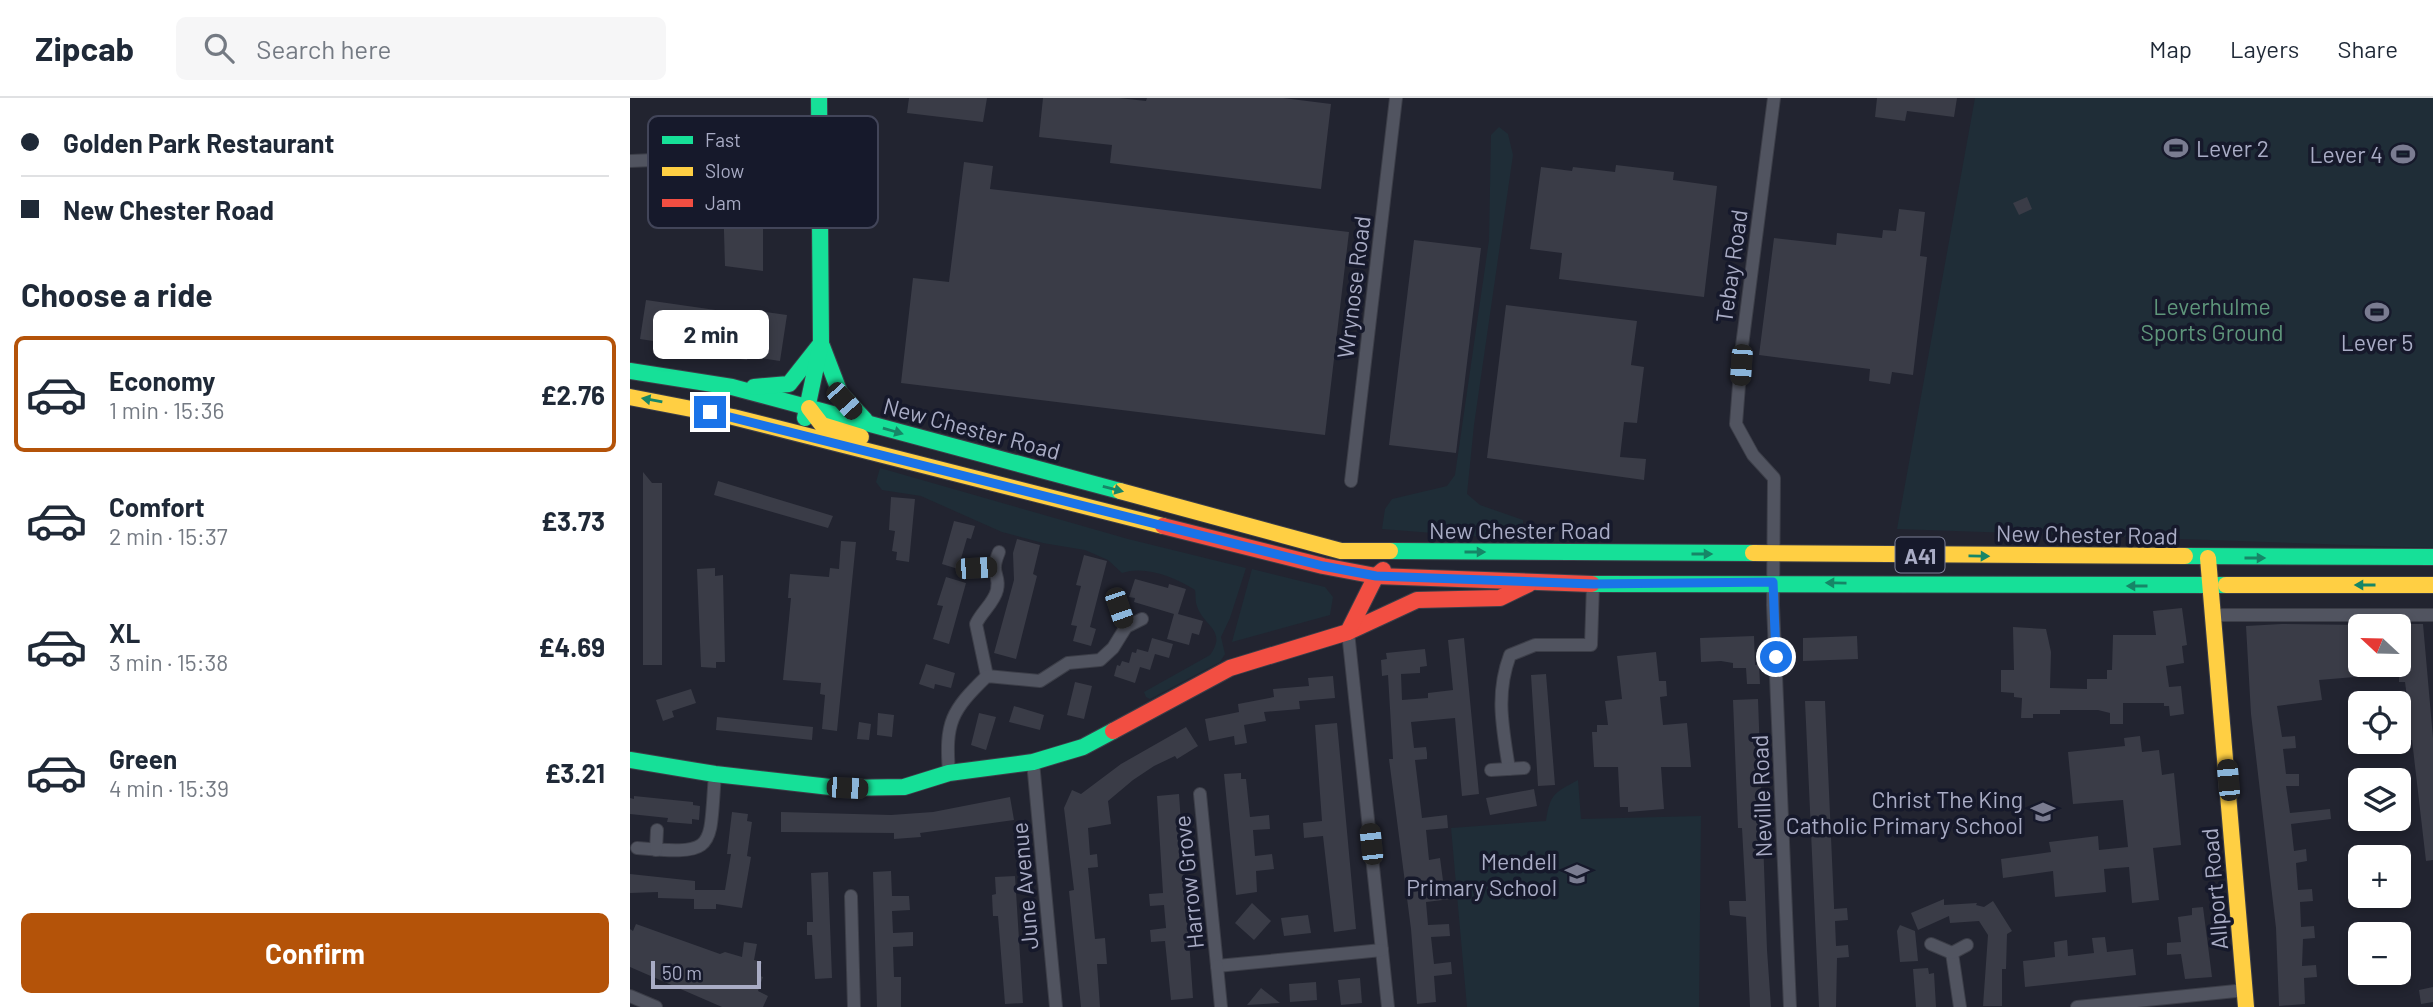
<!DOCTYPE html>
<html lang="en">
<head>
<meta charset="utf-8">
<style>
  body { margin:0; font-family:Barlow,sans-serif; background:#f6f6f7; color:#1f2937; height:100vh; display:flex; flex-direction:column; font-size:26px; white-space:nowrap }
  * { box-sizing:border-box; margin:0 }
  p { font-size:23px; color:#747a83 }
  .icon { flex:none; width:38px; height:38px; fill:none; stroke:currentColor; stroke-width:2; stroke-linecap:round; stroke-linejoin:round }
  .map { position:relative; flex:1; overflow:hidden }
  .panel { display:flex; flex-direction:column; background:#fff; width:630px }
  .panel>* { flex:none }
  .top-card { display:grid; align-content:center; height:154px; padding:0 21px; background:#fff }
  .needle { width:46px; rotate:292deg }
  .buttons { position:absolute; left:1718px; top:516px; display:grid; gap:14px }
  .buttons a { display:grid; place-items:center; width:63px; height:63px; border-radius:10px; background:#fff; box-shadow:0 4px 10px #0003; font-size:35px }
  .scale { position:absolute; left:21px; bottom:18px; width:110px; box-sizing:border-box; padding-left:7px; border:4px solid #a9acc5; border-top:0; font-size:19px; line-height:24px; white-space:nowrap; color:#a9acc5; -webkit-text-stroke:5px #16192b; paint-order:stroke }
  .end { position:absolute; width:32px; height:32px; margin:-16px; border:9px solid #1a73e8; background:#fff; box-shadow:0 0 0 4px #fff }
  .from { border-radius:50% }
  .bubble { position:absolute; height:49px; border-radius:10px; background:#fff; box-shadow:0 4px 10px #0003; font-size:23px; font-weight:700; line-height:49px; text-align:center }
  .car { position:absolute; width:21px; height:42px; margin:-21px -10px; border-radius:9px; box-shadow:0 0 5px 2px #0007; background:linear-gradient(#222 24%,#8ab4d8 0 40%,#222 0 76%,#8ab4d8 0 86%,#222 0) }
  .top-card b { display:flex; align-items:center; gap:24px; height:66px; font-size:26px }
  .top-card b+b { border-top:2px solid #e0e1e3 }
  .top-card i { width:18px; height:18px; background:#1f2937 }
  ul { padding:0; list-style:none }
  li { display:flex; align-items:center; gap:21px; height:116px; margin:0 14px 10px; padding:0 7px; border:4px solid transparent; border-radius:10px }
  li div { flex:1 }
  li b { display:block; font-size:26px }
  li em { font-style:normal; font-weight:700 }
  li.active { border-color:#b45309 }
  li>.icon { width:63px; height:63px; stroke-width:1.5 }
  h2 { padding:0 21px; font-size:32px; line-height:84px }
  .action { display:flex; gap:14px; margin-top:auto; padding:14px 21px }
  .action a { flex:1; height:80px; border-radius:10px; background:#b45309; color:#fff; font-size:28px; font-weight:700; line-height:80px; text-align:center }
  header { display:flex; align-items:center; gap:42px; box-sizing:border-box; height:98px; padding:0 35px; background:#fff; border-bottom:2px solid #e0e1e3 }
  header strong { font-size:33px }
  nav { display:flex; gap:38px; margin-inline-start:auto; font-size:24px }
  .search { width:490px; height:63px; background:#f6f6f7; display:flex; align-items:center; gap:18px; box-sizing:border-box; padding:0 24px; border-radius:10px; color:#747a83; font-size:26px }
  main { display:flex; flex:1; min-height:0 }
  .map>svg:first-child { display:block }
  .green { fill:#1f2d37 }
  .building { fill:#3a3c47 }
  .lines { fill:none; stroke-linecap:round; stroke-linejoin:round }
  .street-casing { stroke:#3c3e48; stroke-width:14 }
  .fast-casing { stroke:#3c3e48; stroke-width:18 }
  .slow-casing { stroke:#3c3e48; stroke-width:18 }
  .jam-casing { stroke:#3c3e48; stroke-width:18 }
  .street { stroke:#515460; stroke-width:12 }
  .fast { stroke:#16e098; stroke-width:16 }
  .slow { stroke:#ffcf43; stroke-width:16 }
  .jam { stroke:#f24e42; stroke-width:16 }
  .oneway { fill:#168667 }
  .route { stroke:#1a73e8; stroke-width:9 }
  .labels { text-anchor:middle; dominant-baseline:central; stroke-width:7; stroke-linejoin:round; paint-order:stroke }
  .shield { fill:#16192b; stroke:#7d8097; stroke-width:2 }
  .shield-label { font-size:21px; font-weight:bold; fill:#a9acc5 }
  .poi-label { font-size:23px; fill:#a9acc5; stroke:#16192b; text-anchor:end }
  .street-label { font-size:23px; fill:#a9acc5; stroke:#16192b }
  .park-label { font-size:23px; fill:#5f967b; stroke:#16192b }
  .key { fill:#16192b; stroke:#424559; stroke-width:2 }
  .key-label { font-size:19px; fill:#a9acc5 }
</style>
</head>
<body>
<header>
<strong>Zipcab</strong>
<div class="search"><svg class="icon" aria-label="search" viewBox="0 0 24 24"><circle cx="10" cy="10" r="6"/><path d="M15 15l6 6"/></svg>Search here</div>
<nav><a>Map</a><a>Layers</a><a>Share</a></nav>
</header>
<main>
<section class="panel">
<div class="top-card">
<b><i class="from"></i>Golden Park Restaurant</b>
<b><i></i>New Chester Road</b>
</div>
<h2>Choose a ride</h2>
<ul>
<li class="active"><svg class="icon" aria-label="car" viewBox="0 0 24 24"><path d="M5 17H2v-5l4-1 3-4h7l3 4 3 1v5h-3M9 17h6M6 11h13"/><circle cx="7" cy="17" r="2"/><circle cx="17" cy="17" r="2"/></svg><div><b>Economy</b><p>1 min · 15:36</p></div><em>£2.76</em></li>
<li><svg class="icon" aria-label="car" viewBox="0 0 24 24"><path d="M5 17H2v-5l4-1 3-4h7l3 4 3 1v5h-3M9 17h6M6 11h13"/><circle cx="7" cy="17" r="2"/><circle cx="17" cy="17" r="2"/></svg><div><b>Comfort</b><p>2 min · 15:37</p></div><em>£3.73</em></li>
<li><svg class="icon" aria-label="car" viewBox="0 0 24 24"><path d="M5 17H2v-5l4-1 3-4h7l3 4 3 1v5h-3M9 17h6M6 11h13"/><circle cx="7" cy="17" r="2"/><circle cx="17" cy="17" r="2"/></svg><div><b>XL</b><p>3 min · 15:38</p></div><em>£4.69</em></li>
<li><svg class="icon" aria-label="car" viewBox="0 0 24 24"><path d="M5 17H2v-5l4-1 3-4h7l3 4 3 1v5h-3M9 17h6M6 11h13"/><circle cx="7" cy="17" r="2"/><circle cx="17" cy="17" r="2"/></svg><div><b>Green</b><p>4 min · 15:39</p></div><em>£3.21</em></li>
</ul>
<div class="action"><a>Confirm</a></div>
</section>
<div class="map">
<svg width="1803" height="909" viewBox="0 0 1803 909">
  <rect width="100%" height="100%" fill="#222430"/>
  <g class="green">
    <polygon points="1345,0 1803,0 1803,450 1267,431"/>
    <polygon points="869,29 878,36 883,57 844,327 837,396 850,407 893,422 893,437 854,439 752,431 755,411 762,401 817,388 825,377 859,142 861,37"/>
    <path d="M250 370 498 441 616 470 600 520 591 539 595 556 590 564 520 601 516 599 514 594 580 557C598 532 573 528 567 508 565 504 566 497 565 492 545 479 515 467 492 475L478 462 455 452 413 445 372 434 291 398 252 392 246 384Z"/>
    <polygon points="622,471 695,489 703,499 700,517 602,544"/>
    <path d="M948 682 951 721 1071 718 1069 909H837L821 730 916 723C920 696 924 695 948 682Z"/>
  </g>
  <g class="building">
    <polygon points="279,0 357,0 353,24 277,15"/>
    <polygon points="413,0 489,0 516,3 517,0 653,0 701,6 691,91 480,65 482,47 409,39"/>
    <polygon points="1247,0 1327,0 1324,19 1277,13 1275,23 1245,19"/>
    <polygon points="334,64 363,68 360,91 719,134 695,337 271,285 283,180 319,184"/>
    <polygon points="986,67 1044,74 1043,82 1087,88 1074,199 929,181 932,155 900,151 911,69 942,73 943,69 985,74"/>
    <polygon points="93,99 133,99 133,173 95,168"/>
    <polygon points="1397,99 1402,111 1389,117 1383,105"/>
    <polygon points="1269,111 1295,114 1290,158 1297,159 1283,277 1262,274 1260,286 1239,283 1240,271 1129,257 1144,140 1206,147 1207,135 1252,140 1253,132 1266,133"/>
    <polygon points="784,142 851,150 826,355 759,347"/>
    <polygon points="16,202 120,217 120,212 157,217 150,263 118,258 117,262 74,256 75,251 10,241"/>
    <polygon points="876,207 1007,223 1001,267 1014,269 1007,325 994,324 990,359 1016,361 1014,382 857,360"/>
    <polygon points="13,374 22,385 32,385 32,567 13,567"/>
    <polygon points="88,383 203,418 198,430 84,397"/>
    <polygon points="261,399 285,401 279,464 266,462 267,454 262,453 265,433 259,432"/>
    <polygon points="324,423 345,428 341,441 337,440 328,471 312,466"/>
    <polygon points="387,441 410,447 403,476 407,478 386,561 364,555 384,482 383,455"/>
    <polygon points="211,443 226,444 207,633 192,631 195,597 190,596 191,585 153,582 161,500 158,500 160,476 199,479 200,470 209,471"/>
    <polygon points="454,457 477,463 460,529 466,531 461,548 443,543 447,528 441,527 451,488 446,487"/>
    <polygon points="85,470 85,478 93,477 95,564 86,564 86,570 71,569 67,471"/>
    <polygon points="316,479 336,485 319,546 303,541 313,508 307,507"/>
    <polygon points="505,481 538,490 539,486 556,491 548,516 573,523 569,537 562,535 559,547 537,541 544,516 504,504 505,500 499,499"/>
    <polygon points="1552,510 1557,547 1552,548 1554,565 1536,568 1539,589 1551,588 1554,616 1540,618 1539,608 1534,608 1534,605 1493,605 1493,626 1480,626 1480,615 1468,612 1430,612 1430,616 1403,616 1403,620 1391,620 1392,600 1384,599 1384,595 1371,594 1371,572 1384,572 1383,529 1416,531 1421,554 1420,590 1457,591 1457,581 1477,581 1477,572 1482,572 1483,537 1526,537 1523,513"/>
    <polygon points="1652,526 1731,527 1731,567 1736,567 1737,578 1689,582 1692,602 1647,608 1652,639 1665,638 1666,650 1653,651 1656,676 1669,676 1669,688 1656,688 1660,715 1700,711 1701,721 1661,726 1664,753 1676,751 1677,763 1666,765 1668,792 1682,791 1683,803 1670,804 1671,829 1684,828 1685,840 1673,841 1672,868 1686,867 1687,879 1674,880 1675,906 1649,908 1646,830 1621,616 1616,528"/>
    <polygon points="1769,526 1793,526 1803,640 1803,762 1796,763 1782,642 1769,643 1769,631 1781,630 1775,584 1769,584"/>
    <polygon points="1124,538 1125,567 1129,567 1130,586 1117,586 1116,570 1103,570 1103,565 1091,563 1071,564 1070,540"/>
    <polygon points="1227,538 1228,561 1173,563 1173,540"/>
    <polygon points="522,540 543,546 539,560 525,556 520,572 510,569 505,585 484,578 487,567 490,568 492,563 499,565 502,554 506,555 507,551 518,554"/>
    <polygon points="834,540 849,696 832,698 825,620 781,624 784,650 796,649 797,655 797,661 785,662 792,720 817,717 818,730 796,732 799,762 810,760 814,790 819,789 821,801 796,804 798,827 819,826 820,838 801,839 804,866 821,864 822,876 804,878 806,904 787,906 781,831 759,661 763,661 758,577 752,578 751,562 757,561 756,555 795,551 797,568 790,569 790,575 771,576 772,602 798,600 798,595 823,592 818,542"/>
    <polygon points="1026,554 1029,583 1036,583 1037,598 1030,599 1033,627 1057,625 1061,669 1031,669 1034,711 998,714 998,709 990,709 988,669 964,669 962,634 967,634 967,627 978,627 975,603 992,601 987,558"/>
    <polygon points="296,566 325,575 321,590 305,586 304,591 289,586"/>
    <polygon points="916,576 925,687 908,688 901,577"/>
    <polygon points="703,578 705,600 669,603 670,611 634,614 636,623 614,627 617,645 605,647 604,638 579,643 575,621 609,614 608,606 644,599 643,591 679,588 678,580"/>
    <polygon points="445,584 462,588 454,621 437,617"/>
    <polygon points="61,591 66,605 42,613 44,619 33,623 26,602"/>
    <polygon points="1128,601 1137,852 1141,909 1120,909 1116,819 1100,817 1099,803 1116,803 1112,730 1108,730 1103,602"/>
    <polygon points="1175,603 1195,603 1204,807 1204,811 1217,810 1218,822 1205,823 1206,848 1218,847 1219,859 1207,860 1206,909 1189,909"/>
    <polygon points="384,608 414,617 410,632 379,624"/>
    <polygon points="248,615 264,617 262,639 247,637"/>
    <polygon points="349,615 366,619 356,652 341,647"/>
    <polygon points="87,619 183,629 182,642 86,632"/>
    <polygon points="229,624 241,626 239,642 227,641"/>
    <polygon points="707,625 726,831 704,834 693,738 674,740 673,725 692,723 685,627"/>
    <polygon points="556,629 568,648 547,661 545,658 524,668 503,682 478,703 481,726 458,730 460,757 467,756 468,769 458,770 465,841 475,840 477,866 467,866 470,909 451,909 439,793 444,792 434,710 442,692 451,696 491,666"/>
    <polygon points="1510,638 1512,654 1529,652 1532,677 1544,675 1551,747 1523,750 1529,802 1502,805 1499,769 1474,771 1476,794 1425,799 1423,773 1373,780 1371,761 1421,754 1419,744 1468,738 1469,752 1498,749 1493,702 1443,706 1438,654 1495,648 1494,640"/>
    <polygon points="611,675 611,681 616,681 620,719 639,717 640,731 623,732 625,758 642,756 644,771 626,773 627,794 606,797 594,676"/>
    <polygon points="904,691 907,708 860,717 856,700"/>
    <polygon points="549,696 563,900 541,902 535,843 521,844 520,832 536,830 534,807 520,808 519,796 533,795 527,698"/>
    <polygon points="4,698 63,704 63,707 70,708 69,722 62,721 62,726 37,724 38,720 0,716 0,700 4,701"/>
    <polygon points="380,699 384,722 290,735 291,739 264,741 264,735 151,734 151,714 261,717 303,714"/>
    <polygon points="102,714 118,716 117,723 122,724 117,758 121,759 112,810 86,806 86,811 64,811 64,801 28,800 28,794 0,795 0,776 65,783 65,792 95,792 101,756 97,756"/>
    <polygon points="261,773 262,798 279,798 280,812 262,813 263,835 283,834 283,848 263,849 264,879 271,879 271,909 247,909 243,774"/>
    <polygon points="198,774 202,880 185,881 182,837 177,837 177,824 183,824 181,775"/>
    <polygon points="385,778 393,905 375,906 368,818 363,818 362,797 366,796 365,779"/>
    <polygon points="1314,801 1314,807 1347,805 1346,807 1354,809 1363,803 1382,833 1377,836 1376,871 1372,871 1372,908 1353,908 1358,837 1349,823 1320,825 1319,818 1288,832 1281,815"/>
    <polygon points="622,805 641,823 624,842 605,825"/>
    <polygon points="1573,809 1582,879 1555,881 1551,856 1537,857 1537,845 1551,844 1548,819 1562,817 1562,810"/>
    <polygon points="678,817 681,835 654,838 651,820"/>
    <polygon points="6,826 90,856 95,854 112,859 114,844 127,846 124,862 132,864 127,877 133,879 128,893 138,898 133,909 92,909 0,869 0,831 3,833"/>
    <polygon points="1270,827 1285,833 1288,863 1270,864 1267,833"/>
    <polygon points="1475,839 1477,854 1503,851 1506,877 1395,889 1393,863 1425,859 1424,844 1437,842 1438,858 1464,855 1462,840"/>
    <polygon points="1298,870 1299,876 1304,875 1306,909 1286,909 1283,871"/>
    <polygon points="730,880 732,905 711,907 708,882"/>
    <polygon points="686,884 687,902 660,904 659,886"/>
    <polygon points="1803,889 1803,904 1791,906 1789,892"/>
    <polygon points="631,890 650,905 617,907"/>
  </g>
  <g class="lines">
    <g class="street-casing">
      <g id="street">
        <polyline points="1144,0 1112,248 1106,326 1123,357 1144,380 1143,507 1160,909"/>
        <polyline points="0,63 189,55"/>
        <polyline points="721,383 766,0"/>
        <polyline points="346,470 362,469"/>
        <polyline points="489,510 496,529"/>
        <polyline points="1583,517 1803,517"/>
        <polyline points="718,534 758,909"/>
        <path d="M357 578 346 526C352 513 364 505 367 492 371 476 359 477 369 454"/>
        <polyline points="403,664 426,909"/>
        <path d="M879 671C873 631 865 597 880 557L905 547H961L963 486"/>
        <polyline points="861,672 894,670"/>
        <path d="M319 675C315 624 321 613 357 578L410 583 438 565 470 562 483 550 496 529 512 521"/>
        <polyline points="570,696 587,868 752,852"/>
        <path d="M7 750C88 757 79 752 85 676"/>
        <polyline points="26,752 27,732"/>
        <polyline points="221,798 224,909"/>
        <polyline points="1301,846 1322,855 1330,909"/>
        <polyline points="1322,855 1337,847"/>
        <polyline points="587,868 591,909"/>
        <polyline points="0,898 26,909"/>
        <polyline points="1447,909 1616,892"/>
      </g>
    </g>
    <g class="fast-casing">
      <g id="fast">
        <polyline points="192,248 210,295 235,322"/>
        <polyline points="0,273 102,289 490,393"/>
        <polyline points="124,289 159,286 189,248"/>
        <polyline points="175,320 191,245 189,0"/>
        <polyline points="760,453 1123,455"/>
        <polyline points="1555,458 1803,459"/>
        <polyline points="962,486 1596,487"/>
        <polyline points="0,662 85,676 209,690 274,689 319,675 403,664 453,649 483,633"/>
      </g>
    </g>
    <g class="slow-casing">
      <g id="slow">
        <polyline points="0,299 103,319 533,428"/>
        <polyline points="179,310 192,327 231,339"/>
        <polyline points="490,393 711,453 760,453"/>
        <polyline points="1123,455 1555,458"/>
        <polyline points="1578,460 1616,909"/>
        <polyline points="1596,487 1803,487"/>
      </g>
    </g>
    <g class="jam-casing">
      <g id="jam">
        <polyline points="533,428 693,468 746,478 962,486"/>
        <polyline points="718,534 787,502 870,500 899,486"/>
        <polyline points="483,633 600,570 718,534 746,478 753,472"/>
      </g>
    </g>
    <use href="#street" class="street"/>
    <use href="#fast" class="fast"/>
    <use href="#slow" class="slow"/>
    <use href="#jam" class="jam"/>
  </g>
  <defs><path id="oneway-solid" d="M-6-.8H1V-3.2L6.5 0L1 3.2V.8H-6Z" transform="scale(1.75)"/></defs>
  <g class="oneway">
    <use href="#oneway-solid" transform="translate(22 302) rotate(-170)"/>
    <use href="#oneway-solid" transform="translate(263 333) rotate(16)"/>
    <use href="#oneway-solid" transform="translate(483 391) rotate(14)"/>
    <use href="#oneway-solid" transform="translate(845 454)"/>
    <use href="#oneway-solid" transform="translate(1072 456)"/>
    <use href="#oneway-solid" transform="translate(1349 458) rotate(1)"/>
    <use href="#oneway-solid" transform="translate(1625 460)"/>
    <use href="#oneway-solid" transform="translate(1206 485) rotate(-179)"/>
    <use href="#oneway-solid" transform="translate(1735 487) rotate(180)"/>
    <use href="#oneway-solid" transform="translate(1507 488) rotate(180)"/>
  </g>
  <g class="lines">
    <polyline class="route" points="80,314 693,468 746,478 963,486 1143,484 1146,559"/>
  </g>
  <defs>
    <g id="stadium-bare" transform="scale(1.89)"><path d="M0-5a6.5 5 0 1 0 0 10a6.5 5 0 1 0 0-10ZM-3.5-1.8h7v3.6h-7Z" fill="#7a7c91" stroke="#16192b" stroke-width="2.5" paint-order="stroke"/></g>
    <g id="school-bare" transform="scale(1.89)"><path d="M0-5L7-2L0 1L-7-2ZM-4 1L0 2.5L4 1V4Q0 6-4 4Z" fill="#7a7c91" stroke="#16192b" stroke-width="2.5" paint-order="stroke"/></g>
  </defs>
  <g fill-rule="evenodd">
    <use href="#stadium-bare" x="1546" y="50"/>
    <use href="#stadium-bare" x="1773" y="56"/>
    <use href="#stadium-bare" x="1747" y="214"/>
    <use href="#school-bare" x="1413" y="714"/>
    <use href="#school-bare" x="947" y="776"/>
  </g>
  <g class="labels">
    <rect class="shield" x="1265.5" y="439.5" width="49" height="35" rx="5"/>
    <g class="shield-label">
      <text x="1290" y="457">A41</text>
    </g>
    <g class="poi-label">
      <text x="1566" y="50" text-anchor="start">Lever 2</text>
      <text x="1753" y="56">Lever 4</text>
      <text x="1747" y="244" text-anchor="middle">Lever 5</text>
      <text x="1393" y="701">Christ The King<tspan x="1393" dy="26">Catholic Primary School</tspan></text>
      <text x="927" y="763">Mendell<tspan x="927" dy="26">Primary School</tspan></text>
    </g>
    <g class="street-label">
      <text transform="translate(1101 168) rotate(-82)">Tebay Road</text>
      <text transform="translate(723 189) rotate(-83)">Wrynose Road</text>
      <text transform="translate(342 330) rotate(15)">New Chester Road</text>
      <text x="890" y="432">New Chester Road</text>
      <text transform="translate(1457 436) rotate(1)">New Chester Road</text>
      <text transform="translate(1131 698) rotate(-92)">Neville Road</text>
      <text transform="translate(558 784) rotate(-96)">Harrow Grove</text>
      <text transform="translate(394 788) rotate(-95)">June Avenue</text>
      <text transform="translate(1584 791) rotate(-95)">Allport Road</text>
    </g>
    <g class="park-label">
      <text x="1582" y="208">Leverhulme<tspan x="1582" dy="26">Sports Ground</tspan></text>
    </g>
  </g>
  <rect x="18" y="18" width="230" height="112" rx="10" class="key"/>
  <rect x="32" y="38" width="31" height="8" fill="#16e098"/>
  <rect x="32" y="69" width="31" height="9" fill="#ffcf43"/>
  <rect x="32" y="101" width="31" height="8" fill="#f24e42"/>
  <g class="key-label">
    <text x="75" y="49">Fast</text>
    <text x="75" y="80">Slow</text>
    <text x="75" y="112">Jam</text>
  </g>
</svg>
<div class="buttons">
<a><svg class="needle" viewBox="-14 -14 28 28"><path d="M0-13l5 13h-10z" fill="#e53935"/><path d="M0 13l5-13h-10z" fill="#747a83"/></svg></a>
<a><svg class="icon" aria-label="locate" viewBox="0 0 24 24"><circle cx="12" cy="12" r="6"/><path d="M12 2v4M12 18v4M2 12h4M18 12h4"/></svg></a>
<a><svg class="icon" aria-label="layers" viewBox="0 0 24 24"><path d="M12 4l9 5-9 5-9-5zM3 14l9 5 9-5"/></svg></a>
<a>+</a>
<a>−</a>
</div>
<div class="scale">50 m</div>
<i class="end from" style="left:1146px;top:559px"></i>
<i class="end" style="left:80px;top:314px"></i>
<div class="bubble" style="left:23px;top:212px;width:116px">2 min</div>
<i class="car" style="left:1111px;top:267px;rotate:184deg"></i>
<i class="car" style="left:214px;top:303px;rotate:138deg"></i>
<i class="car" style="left:346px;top:470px;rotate:87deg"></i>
<i class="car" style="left:489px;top:510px;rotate:161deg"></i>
<i class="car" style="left:1598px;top:682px;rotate:355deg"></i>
<i class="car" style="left:217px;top:690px;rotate:93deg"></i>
<i class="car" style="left:741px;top:746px;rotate:354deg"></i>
</div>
</main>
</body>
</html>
